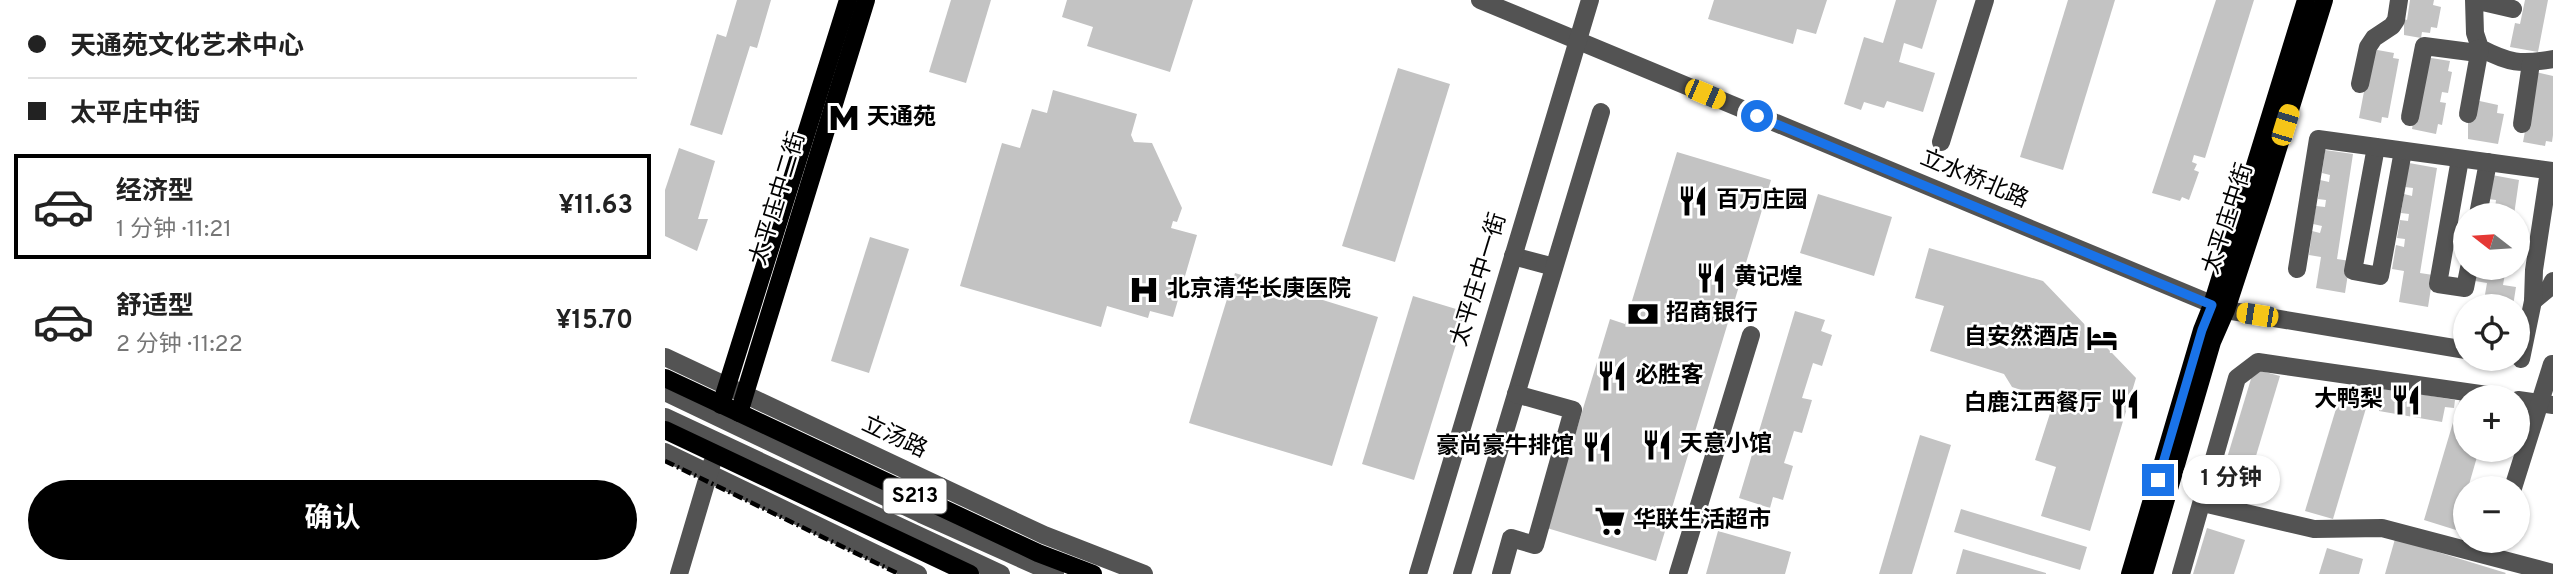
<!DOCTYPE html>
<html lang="zh">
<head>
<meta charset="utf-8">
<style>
  body { margin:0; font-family:Overpass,"Noto Sans SC",sans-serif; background:#f2f2f2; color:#222; height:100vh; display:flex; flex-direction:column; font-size:26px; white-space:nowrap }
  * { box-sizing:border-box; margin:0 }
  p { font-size:23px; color:#767676 }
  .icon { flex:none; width:38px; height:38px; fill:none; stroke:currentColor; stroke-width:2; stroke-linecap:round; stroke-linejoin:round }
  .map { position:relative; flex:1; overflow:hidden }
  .side { display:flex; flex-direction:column; background:#fff; width:665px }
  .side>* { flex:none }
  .hud { display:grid; align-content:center; height:154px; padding:0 28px; background:#fff }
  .needle { width:46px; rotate:287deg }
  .buttons { position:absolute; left:1788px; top:203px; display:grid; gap:14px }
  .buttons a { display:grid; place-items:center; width:77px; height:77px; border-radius:50%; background:#fff; box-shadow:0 2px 5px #0004; font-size:35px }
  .end { position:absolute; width:32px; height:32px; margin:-16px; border:9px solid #1a73e8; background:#fff; box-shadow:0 0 0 4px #fff }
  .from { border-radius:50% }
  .bubble { position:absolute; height:49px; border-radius:24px; background:#fff; box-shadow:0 2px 5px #0004; font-size:23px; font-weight:700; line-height:49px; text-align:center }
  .car { position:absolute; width:21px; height:42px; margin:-21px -10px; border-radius:9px; box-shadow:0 0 5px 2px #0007; background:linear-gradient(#f5c518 24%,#345 0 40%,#f5c518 0 76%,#345 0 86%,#f5c518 0) }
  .hud b { display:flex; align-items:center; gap:24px; height:66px; font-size:26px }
  .hud b+b { border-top:2px solid #e0e0e0 }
  .hud i { width:18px; height:18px; background:#222 }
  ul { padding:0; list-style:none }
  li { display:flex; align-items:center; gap:21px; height:105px; margin:0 14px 10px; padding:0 14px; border:4px solid transparent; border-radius:0px }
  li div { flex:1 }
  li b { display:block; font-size:26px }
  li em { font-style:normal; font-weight:700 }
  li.selected { border-color:#000 }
  li>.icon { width:63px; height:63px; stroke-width:1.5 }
  .primary-button { display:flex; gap:14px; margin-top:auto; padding:14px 28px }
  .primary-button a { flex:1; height:80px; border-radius:42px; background:#000; color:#fff; font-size:28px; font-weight:700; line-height:80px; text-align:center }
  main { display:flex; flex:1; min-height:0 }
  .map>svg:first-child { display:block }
  .building { fill:#c3c3c3 }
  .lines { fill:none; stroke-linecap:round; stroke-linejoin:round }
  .minor { stroke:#535353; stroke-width:18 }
  .major { stroke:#000; stroke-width:18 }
  .rail { stroke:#000; stroke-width:4.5; stroke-dasharray:10 3.5 2 3.5; stroke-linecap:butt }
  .route { stroke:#1a73e8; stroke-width:9 }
  .labels { text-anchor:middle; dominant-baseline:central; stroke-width:5; stroke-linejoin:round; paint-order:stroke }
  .shield { fill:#fff; stroke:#4c4c4c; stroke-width:2 }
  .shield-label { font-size:21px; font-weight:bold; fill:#000 }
  .poi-label { font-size:23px; font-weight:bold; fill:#000; stroke:#fff; text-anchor:start }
  .street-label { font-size:23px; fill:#000; stroke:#fff }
</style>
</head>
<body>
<main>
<section class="side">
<div class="hud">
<b><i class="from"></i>天通苑文化艺术中心</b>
<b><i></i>太平庄中街</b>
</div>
<ul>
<li class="selected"><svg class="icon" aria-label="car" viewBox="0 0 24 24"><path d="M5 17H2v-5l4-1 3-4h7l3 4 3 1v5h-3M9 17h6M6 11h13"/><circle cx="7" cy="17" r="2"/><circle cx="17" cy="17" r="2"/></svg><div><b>经济型</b><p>1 分钟 · 11:21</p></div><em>¥11.63</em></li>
<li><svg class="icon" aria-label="car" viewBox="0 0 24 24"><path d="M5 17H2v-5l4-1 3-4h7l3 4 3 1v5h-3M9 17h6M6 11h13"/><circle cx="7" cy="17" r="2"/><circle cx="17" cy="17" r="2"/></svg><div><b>舒适型</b><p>2 分钟 · 11:22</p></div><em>¥15.70</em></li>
</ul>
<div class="primary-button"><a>确认</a></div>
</section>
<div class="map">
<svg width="1888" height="574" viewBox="0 0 1888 574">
  <rect width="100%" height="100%" fill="#fff"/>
  <g class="building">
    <polygon points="72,0 106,0 92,48 85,46 57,135 25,125 52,34 61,37"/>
    <polygon points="286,0 326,0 301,83 264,72"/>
    <polygon points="402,0 528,0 505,72 422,46 428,27 397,17"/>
    <polygon points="1049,0 1162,0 1151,34 1132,29 1128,44 1043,19"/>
    <polygon points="1231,0 1272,0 1257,49 1239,43 1234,62 1270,73 1258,112 1222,101 1219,108 1199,102 1196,110 1179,104 1199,37 1218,43"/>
    <polygon points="1403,0 1450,0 1398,170 1355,157"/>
    <polygon points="1551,0 1589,0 1540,158 1529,155 1527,162 1532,164 1529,170 1534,172 1524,200 1517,197 1515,201 1487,193"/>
    <polygon points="1745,0 1769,0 1768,5 1776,7 1772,28 1766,27 1765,33 1757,32 1756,38 1739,35 1739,19 1742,20"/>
    <polygon points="1860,0 1883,0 1873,52 1845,47 1850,23 1855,24"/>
    <polygon points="1707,49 1729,53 1728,58 1734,59 1723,118 1717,117 1716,123 1694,118"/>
    <polygon points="1760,57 1785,61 1783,71 1787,72 1783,93 1777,92 1775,102 1781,103 1777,125 1773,124 1771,134 1747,129"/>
    <polygon points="733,68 785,84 730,262 677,246"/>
    <polygon points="1871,72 1888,76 1888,135 1887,142 1881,141 1880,146 1858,142"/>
    <polygon points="388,90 472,114 466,135 469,142 487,143 517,208 512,222 508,221 506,228 532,235 508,317 485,311 483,318 442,306 436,327 295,286 337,143 355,148 367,109 382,113"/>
    <polygon points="1810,100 1833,105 1832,113 1839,114 1833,144 1803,139 1803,118"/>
    <polygon points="14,148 50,161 33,219 43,219 32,251 0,236 0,190"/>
    <polygon points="1660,150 1688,154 1672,259 1685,261 1680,293 1651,288 1656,257 1644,255 1647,231 1655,233 1657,226 1648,224 1651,206 1660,207 1661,200 1653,199 1655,180 1664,182 1665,175 1657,173"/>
    <polygon points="1012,152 1106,180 991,561 882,528 945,319 960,324"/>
    <polygon points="1744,163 1772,168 1755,273 1768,275 1763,307 1734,302 1739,271 1727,269 1731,245 1739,247 1740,239 1732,238 1735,220 1743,221 1744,214 1736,213 1739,194 1747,196 1748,188 1740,187"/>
    <polygon points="1827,175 1854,180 1849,215 1820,215 1822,206 1830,208 1831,200 1823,199"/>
    <polygon points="1153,194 1227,217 1209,276 1135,253"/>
    <polygon points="205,237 244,249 204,373 166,361"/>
    <polygon points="1264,248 1378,281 1471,378 1425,531 1376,516 1391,467 1370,460 1389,401 1347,387 1339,374 1265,351 1279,306 1250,298"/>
    <polygon points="1812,268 1841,268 1838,285 1851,287 1848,306 1818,306 1822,283 1810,281"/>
    <polygon points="570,273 713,317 667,466 524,423"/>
    <polygon points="748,296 801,312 749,480 697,464"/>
    <polygon points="1130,311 1160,320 1156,331 1167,335 1157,366 1148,363 1137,398 1147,400 1137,433 1129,431 1119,463 1128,466 1118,500 1108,497 1105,508 1074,498"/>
    <polygon points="1589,369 1615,376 1578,499 1552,491"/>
    <polygon points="1708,386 1790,400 1789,408 1780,407 1777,422 1714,411 1717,397 1707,395"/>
    <polygon points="1677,389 1704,398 1668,519 1640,511"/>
    <polygon points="1795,399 1801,401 1801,450 1814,450 1803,488 1801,488 1791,530 1759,520"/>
    <polygon points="1255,435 1286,445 1247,574 1214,574"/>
    <polygon points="1296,509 1422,547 1415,570 1289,532"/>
    <polygon points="1542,528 1580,540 1569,574 1528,574"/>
    <polygon points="1053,531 1126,552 1120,574 1041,574"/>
    <polygon points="1730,539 1841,573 1840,574 1720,574"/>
    <polygon points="1662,548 1698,559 1694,574 1654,574"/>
    <polygon points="1298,549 1381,573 1381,574 1291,574"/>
  </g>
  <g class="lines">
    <g class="minor">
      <polyline points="815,0 1561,310 1801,350"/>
      <path d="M1848 9 1809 0 1810 33 1815 48C1844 63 1855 65 1888 59"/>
      <polyline points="1695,84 1703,47 1709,38 1727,26 1731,20 1734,0"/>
      <polyline points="1745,117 1759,46 1805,52 1815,48 1803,114"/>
      <polyline points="1857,124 1866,63"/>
      <polyline points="1276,142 1320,0"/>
      <polyline points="1711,147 1688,271 1715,276 1738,151"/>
      <polyline points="1795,159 1773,284 1800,288 1804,268"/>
      <polyline points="1813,215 1823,162"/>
      <polyline points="848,256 889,267"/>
      <polyline points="1632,269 1653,139 1888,171"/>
      <polyline points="1868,301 1885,287 1888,281"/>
      <polyline points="0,357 379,535 479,574"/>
      <polyline points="1856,359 1868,301 1869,270 1884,171"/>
      <polyline points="0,392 256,514 390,574"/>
      <polyline points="1853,400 1888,405"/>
      <polyline points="0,417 336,574"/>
      <polyline points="0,452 253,574"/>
      <polyline points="1848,488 1887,364"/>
      <polyline points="1538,503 1649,529 1717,528 1888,573"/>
      <polyline points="14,574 47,463"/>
      <polyline points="753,574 925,0"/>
      <polyline points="797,574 936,112"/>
      <polyline points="836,574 846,538 870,545 908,410 851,394"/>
      <polyline points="1013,574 1086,335"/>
      <polyline points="1516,574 1572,378 1593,362 1836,397"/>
    </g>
    <g class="major">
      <polyline points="0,378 373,553 428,574"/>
      <polyline points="56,405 183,0"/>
      <polyline points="74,413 201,0"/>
      <polyline points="0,430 305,574"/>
      <polyline points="1465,574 1537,330 1547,305 1641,0"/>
      <polyline points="1479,574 1547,342 1561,310 1597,200 1659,0"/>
    </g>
    <polyline class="rail" points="0,461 234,574"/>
  </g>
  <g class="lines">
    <polyline class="route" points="1092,116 1547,305 1537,330 1493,480"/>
  </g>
  <defs>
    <g id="metro-bare" transform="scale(2.415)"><path d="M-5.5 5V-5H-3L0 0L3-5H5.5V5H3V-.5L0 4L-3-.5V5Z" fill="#000" stroke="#fff" stroke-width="2.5" paint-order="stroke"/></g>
    <g id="restaurant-bare" transform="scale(2.415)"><path d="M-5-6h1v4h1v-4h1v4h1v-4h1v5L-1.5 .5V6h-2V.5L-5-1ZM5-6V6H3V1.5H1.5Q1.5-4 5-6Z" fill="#000" stroke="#fff" stroke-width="2.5" paint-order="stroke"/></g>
    <g id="hospital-bare" transform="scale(2.415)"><path d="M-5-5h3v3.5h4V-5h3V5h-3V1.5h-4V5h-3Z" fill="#000" stroke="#fff" stroke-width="2.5" paint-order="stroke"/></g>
    <g id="bank-bare" transform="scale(2.415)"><path d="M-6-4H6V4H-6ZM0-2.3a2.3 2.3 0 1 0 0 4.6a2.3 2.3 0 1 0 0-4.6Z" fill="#000" stroke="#fff" stroke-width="2.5" paint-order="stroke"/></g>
    <g id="hotel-bare" transform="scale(2.415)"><path d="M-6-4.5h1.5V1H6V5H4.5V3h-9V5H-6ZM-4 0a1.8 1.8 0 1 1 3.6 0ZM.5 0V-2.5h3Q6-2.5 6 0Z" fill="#000" stroke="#fff" stroke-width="2.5" paint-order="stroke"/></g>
    <g id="supermarket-bare" transform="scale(2.415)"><path d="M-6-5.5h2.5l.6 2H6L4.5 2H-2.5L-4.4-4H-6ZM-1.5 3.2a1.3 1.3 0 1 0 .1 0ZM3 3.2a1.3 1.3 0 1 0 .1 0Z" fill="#000" stroke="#fff" stroke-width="2.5" paint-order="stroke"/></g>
  </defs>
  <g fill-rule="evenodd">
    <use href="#metro-bare" x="179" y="118"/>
    <use href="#restaurant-bare" x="1028" y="201"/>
    <use href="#restaurant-bare" x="1046" y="278"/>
    <use href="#hospital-bare" x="479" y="290"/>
    <use href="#bank-bare" x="978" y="314"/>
    <use href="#hotel-bare" x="1437" y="338"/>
    <use href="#restaurant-bare" x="947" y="376"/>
    <use href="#restaurant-bare" x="1741" y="400"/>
    <use href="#restaurant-bare" x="1460" y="404"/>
    <use href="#restaurant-bare" x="992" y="445"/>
    <use href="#restaurant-bare" x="932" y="447"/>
    <use href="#supermarket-bare" x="945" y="521"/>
  </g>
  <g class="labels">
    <rect class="shield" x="218.5" y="478.5" width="63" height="35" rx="5"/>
    <g class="shield-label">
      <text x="250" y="496">S213</text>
    </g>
    <g class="poi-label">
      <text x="202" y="118">天通苑</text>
      <text x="1051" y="201">百万庄园</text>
      <text x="1069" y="278">黄记煌</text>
      <text x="502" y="290">北京清华长庚医院</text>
      <text x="1001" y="314">招商银行</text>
      <text x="1414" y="338" text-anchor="end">自安然酒店</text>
      <text x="970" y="376">必胜客</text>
      <text x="1718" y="400" text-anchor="end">大鸭梨</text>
      <text x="1437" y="404" text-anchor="end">白鹿江西餐厅</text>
      <text x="1015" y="445">天意小馆</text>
      <text x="909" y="447" text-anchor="end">豪尚豪牛排馆</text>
      <text x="968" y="521">华联生活超市</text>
    </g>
    <g class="street-label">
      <text transform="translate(1309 180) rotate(23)">立水桥北路</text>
      <text transform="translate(114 199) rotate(-73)">太平庄中二街</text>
      <text transform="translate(1564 219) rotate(-72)">太平庄中街</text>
      <text transform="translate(815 280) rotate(-73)">太平庄中一街</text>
      <text transform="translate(229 438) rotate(25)">立汤路</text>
    </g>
  </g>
</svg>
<div class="buttons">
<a><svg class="needle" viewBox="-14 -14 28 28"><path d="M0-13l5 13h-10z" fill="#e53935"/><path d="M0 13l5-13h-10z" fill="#767676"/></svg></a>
<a><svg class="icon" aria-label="locate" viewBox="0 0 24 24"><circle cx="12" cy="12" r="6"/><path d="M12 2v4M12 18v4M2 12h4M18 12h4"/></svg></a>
<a>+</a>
<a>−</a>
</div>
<i class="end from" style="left:1092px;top:116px"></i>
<i class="end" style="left:1493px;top:480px"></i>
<div class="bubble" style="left:1517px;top:455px;width:98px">1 分钟</div>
<i class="car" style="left:1040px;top:94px;rotate:113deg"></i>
<i class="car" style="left:1620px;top:125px;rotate:17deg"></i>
<i class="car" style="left:1592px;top:315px;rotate:279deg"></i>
</div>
</main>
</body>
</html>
